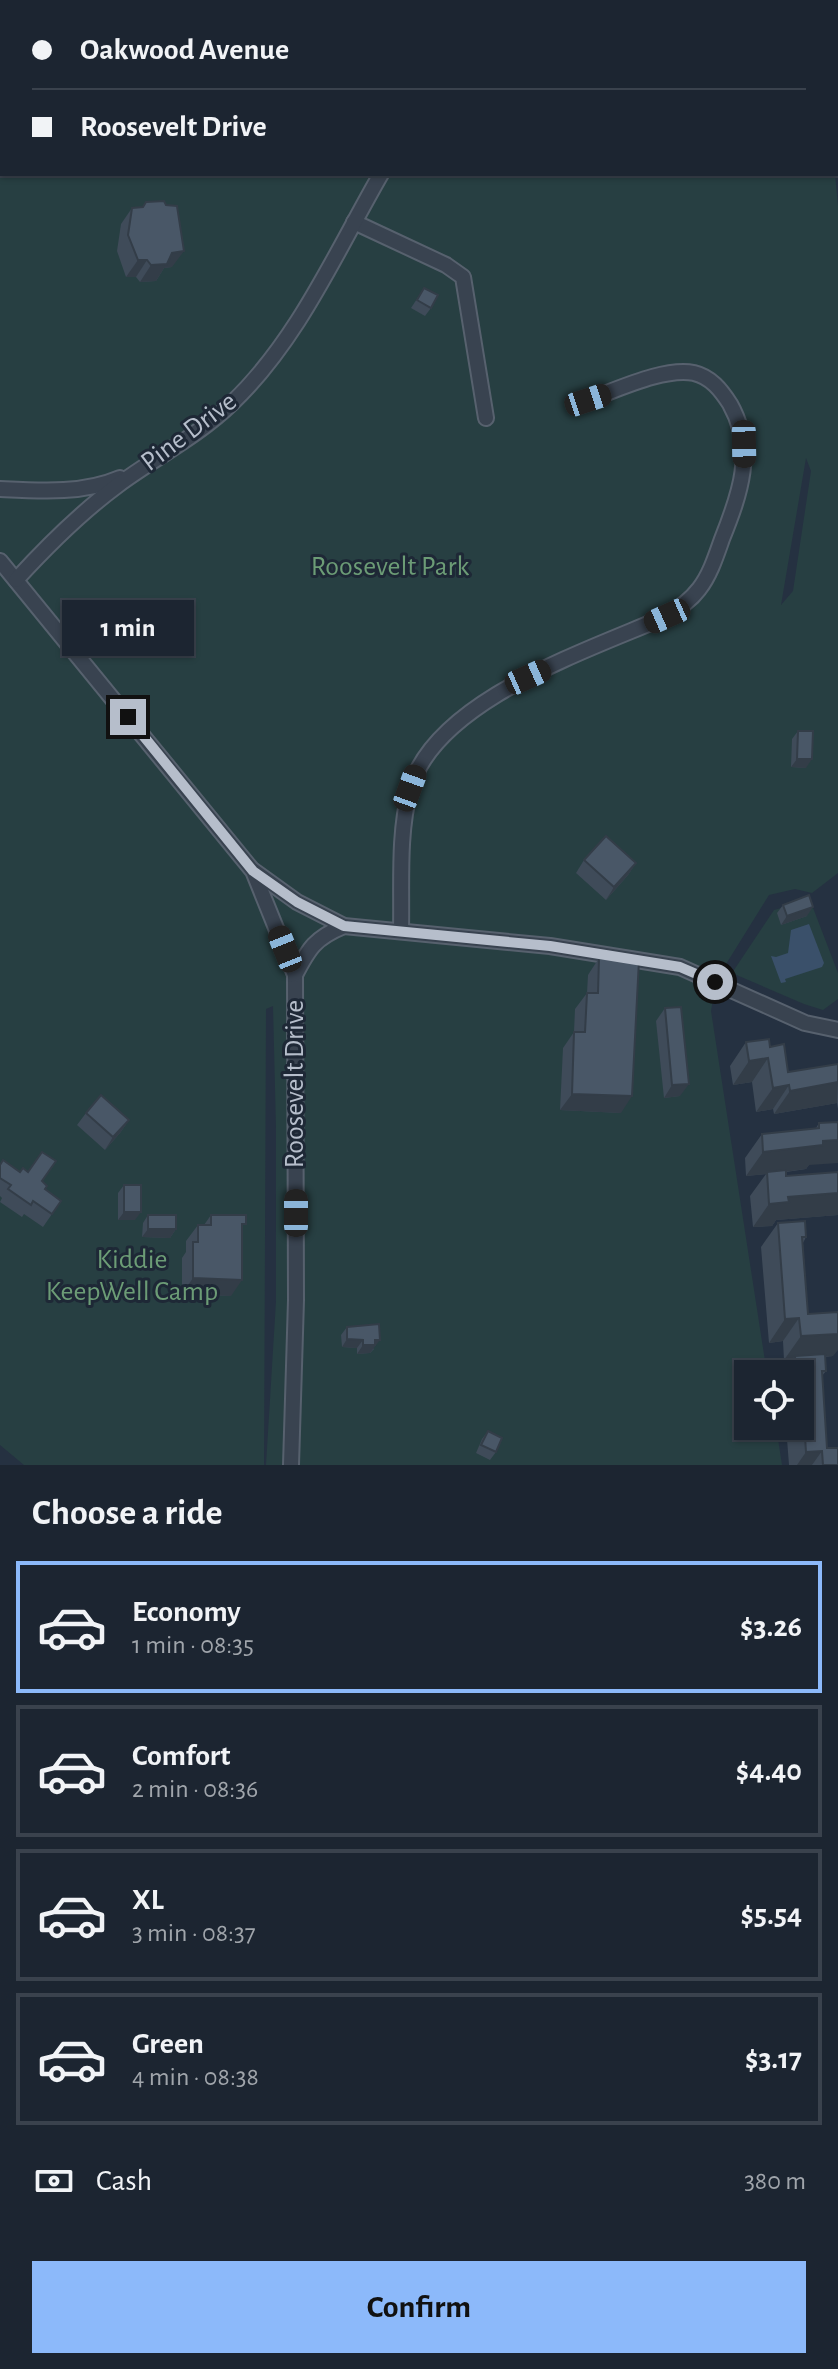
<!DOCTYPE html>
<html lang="en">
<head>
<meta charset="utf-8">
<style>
  body { margin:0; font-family:"Alegreya Sans",sans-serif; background:#29313d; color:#f1f3f6; height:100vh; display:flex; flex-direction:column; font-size:30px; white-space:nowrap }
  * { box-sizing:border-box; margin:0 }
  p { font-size:26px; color:#a0a5ab }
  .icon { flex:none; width:44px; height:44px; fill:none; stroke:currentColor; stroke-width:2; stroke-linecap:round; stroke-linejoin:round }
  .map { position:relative; height:1465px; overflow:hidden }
  .panel { display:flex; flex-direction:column; background:#1c2531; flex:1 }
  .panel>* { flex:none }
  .banner { position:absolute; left:0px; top:0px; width:838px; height:176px; box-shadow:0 2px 6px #0004,0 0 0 2px #3a424d; display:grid; align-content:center; height:176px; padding:0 32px; background:#1c2531 }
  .controls { position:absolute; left:734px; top:1360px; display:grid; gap:16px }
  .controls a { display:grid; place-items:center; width:80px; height:80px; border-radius:0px; background:#1c2531; box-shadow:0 2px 6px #0004,0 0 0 2px #3a424d; font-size:40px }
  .end { position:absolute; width:36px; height:36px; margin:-18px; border:10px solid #b6becb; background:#111; box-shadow:0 0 0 4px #111 }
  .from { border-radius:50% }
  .bubble { position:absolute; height:56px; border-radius:0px; background:#1c2531; box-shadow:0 2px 6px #0004,0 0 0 2px #3a424d; font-size:26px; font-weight:700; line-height:56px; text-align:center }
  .car { position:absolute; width:24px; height:48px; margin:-24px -12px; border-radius:10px; box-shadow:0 0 6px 2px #0007; background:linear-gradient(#222 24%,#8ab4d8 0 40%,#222 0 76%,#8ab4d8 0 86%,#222 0) }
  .banner b { display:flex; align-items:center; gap:28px; height:76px; font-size:30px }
  .banner b+b { border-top:2px solid #3a424d }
  .banner i { width:20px; height:20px; background:#f1f3f6 }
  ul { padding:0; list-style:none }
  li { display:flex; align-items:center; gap:24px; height:132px; margin:0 16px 12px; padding:0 16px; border:4px solid #3a424d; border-radius:0px }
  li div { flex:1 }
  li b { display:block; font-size:30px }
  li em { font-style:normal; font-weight:700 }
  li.on { border-color:#8cb9fa }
  li>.icon { width:72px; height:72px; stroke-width:1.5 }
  h2 { padding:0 32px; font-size:36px; line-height:96px }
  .pay { display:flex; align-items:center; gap:20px; height:88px; padding:0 32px; font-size:30px }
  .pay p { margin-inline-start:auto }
  .button { display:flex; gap:16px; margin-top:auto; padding:16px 32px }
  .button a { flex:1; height:92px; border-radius:0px; background:#8cb9fa; color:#111; font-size:32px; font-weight:700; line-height:92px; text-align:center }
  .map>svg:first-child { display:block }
  .green { fill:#273f42; fill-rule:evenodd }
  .water { fill:#3a506a }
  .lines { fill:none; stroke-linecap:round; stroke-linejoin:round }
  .minor-casing { stroke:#57616e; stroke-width:18 }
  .minor { stroke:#394350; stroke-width:14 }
  .wall { fill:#3f4b59 }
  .shaded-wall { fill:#333d48 }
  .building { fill:#495767; stroke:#333d48; stroke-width:2 }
  .route { stroke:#b6becb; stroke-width:10 }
  .labels { text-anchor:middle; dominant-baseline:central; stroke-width:6; stroke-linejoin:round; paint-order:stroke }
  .street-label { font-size:28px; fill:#b6becb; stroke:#1e2836 }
  .park-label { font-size:28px; fill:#6c9c76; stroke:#1e2836 }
</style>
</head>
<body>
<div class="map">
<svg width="838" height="1465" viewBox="0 0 838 1465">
  <rect width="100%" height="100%" fill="#253141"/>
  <g class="green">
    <path d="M0 0H745L746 2H2V174H835L838 206V873L812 893 795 889 769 895 723 969 718 968 711 1011 767 1374H748V1426H776L782 1465H266L276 1301V1128L273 1006 266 1009 264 1465H24L0 1445ZM806 458 811 471 793 591 781 605Z"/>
    <polygon points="810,900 838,973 838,999 823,1010 804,1004 732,973 774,910"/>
  </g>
  <polygon class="water" points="809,924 824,963 822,967 785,979 786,982 781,983 771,956 776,957 788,953 791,930"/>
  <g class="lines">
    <g class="minor-casing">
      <g id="minor">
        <polyline points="820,0 821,2"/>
        <polyline points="466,2 466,0"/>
        <polyline points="836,28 838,32"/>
        <polyline points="354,222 446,265 463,277 486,418"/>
        <path d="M0 489C40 491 83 494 120 478"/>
        <polyline points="0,561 253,871 295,975 296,1300 291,1465"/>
        <path d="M16 580C48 545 80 513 118 485 156 457 198 436 232 403 298 340 336 252 381 174"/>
        <polyline points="254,871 297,902 344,926 550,946 680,967 805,1023 838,1030"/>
        <path d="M401 931C402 885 398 834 410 790 433 701 589 650 667 616 679 608 690 601 699 589 710 575 716 556 722 539 740 494 756 450 730 404 721 390 711 377 694 373 664 367 617 390 588 400"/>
        <path d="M295 975C309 948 315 938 344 926"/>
      </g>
    </g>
    <use href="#minor" class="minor"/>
  </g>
  <g class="wall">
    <polygon points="836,67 838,71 838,128 836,124"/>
    <polygon points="132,208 172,267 164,268 156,281 140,282 136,277 126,277 117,251 121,224"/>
    <polygon points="424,288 431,308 425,316 411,308"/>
    <polygon points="798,731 806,768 791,767 792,739"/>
    <polygon points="584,860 636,863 628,875 606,900 576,873"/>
    <polygon points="783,905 807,916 781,925 777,913"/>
    <polygon points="599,958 621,1113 560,1110 563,1048 574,1032 575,1009 587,993 588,975"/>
    <polygon points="665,1008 680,1096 664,1098 656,1021"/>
    <polygon points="746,1042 770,1047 788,1072 838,1064 838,1109 837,1103 774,1114 773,1109 756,1112 752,1082 733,1085 730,1066"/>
    <polygon points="86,1113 129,1120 120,1133 105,1150 77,1125"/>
    <polygon points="838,1122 806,1169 786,1172 786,1176 838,1172 838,1215 776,1220 772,1226 753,1227 750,1196 766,1174 746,1176 745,1158 762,1134 816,1128 819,1123"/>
    <polygon points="0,1165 42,1181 45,1189 61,1201 43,1227 24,1214 22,1217 0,1202 2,1198 0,1196"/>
    <polygon points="124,1185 135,1220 118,1220 118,1193"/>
    <polygon points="148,1215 176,1229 170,1238 142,1237 143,1223"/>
    <polygon points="211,1215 242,1230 231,1296 182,1294 182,1258 186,1252 186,1241 198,1225 204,1225"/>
    <polygon points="778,1223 806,1237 803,1243 808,1314 833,1356 825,1357 826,1371 822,1376 827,1448 838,1465 789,1465 786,1426 800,1426 800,1374 782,1374 792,1360 784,1360 783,1341 769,1343 761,1247"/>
    <polygon points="347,1327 374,1349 370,1353 357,1354 357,1348 342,1347 341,1335"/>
    <polygon points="488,1431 496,1452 490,1460 476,1453 482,1439"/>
  </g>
  <g class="shaded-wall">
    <polygon points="184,251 172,267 164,268 156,281 140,282 151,265 172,253"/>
    <polygon points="138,260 147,260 136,277 126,277"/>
    <polygon points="797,759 812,759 806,768 791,767"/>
    <polygon points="636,863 628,875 606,900 614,887"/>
    <polygon points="813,907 807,916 781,925 787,916"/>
    <polygon points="768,1058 752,1082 733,1085 749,1061"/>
    <polygon points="838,1082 837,1103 774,1114 790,1091"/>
    <polygon points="689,1084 680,1096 664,1098 672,1085"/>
    <polygon points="789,1085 773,1109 756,1112 773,1088"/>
    <polygon points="572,1094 632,1096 621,1113 560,1110"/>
    <polygon points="129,1120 120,1133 105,1150 113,1137"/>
    <polygon points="838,1140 838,1163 809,1165 806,1169 767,1174 767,1172 766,1174 746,1176 763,1152 823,1141"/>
    <polygon points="838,1193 838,1215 776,1220 772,1226 753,1227 769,1204 788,1197"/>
    <polygon points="124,1212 141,1212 135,1220 118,1220"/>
    <polygon points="148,1229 176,1229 170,1238 142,1237"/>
    <polygon points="193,1278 242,1280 231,1296 182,1294"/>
    <polygon points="799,1318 783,1341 769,1343 785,1319"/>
    <polygon points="838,1334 838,1350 833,1356 795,1359 795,1356 792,1360 784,1360 801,1336"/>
    <polygon points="347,1339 363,1340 357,1348 342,1347"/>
    <polygon points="375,1340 380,1340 370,1353 357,1354 363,1345"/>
    <polygon points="822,1451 812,1465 797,1465 806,1452"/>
  </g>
  <g class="building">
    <polygon points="780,0 796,0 797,2 781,2"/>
    <polygon points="836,67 838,71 838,109 836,106"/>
    <polygon points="164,201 166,205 177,206 184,251 172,253 167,264 151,265 147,260 138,260 128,235 132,208 143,207 146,202"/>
    <polygon points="424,288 438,295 431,308 417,300"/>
    <polygon points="798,731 813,731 812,759 797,759"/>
    <polygon points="606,836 636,863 614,887 584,860"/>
    <polygon points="809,895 813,907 787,916 783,905"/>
    <polygon points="599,958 639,960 632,1096 572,1094 574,1032 585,1032 587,993 598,993"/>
    <polygon points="681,1007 689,1084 672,1085 665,1008"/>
    <polygon points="769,1039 770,1047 784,1044 788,1072 838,1064 838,1082 790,1091 789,1085 773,1088 768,1058 749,1061 746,1042"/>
    <polygon points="101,1095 129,1120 113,1137 86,1113"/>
    <polygon points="838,1122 838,1140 823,1141 823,1145 763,1152 762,1134 819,1128 819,1123"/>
    <polygon points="42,1152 56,1161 42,1181 47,1186 45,1189 61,1201 52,1214 33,1201 31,1205 8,1189 11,1185 0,1178 0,1165 3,1160 20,1172 23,1168 28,1172"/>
    <polygon points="786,1170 786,1176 838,1172 838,1193 788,1197 789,1202 769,1204 767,1172"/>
    <rect x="124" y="1185" width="17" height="27"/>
    <rect x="148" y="1215" width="28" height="14"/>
    <polygon points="211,1215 246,1215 246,1224 242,1224 242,1280 193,1278 193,1242 198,1242 198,1225 211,1225"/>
    <polygon points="805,1221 806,1237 802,1237 808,1314 838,1312 838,1334 801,1336 799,1318 785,1319 778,1223"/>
    <polygon points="379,1324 380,1340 375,1340 375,1345 363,1345 363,1340 347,1339 347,1327"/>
    <polygon points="825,1354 826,1371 822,1371 827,1448 838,1448 838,1465 823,1465 822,1451 806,1452 801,1374 796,1374 795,1356"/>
    <polygon points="488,1431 502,1438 496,1452 481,1445"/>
  </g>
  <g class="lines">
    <polyline class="route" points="128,717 253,871 297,902 344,926 550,946 680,967 715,982"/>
  </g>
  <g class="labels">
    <g class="street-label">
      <text transform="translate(189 432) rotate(-37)">Pine Drive</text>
      <text transform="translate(295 1084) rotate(-90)">Roosevelt Drive</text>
    </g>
    <g class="park-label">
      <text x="390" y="567">Roosevelt Park</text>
      <text x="132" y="1260">Kiddie<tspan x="132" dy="32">KeepWell Camp</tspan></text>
    </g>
  </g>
</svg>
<div class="controls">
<a><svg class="icon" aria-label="locate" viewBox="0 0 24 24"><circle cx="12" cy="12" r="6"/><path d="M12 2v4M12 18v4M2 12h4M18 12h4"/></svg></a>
</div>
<i class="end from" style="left:715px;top:982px"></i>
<i class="end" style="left:128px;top:717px"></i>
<div class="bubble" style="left:62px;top:600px;width:132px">1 min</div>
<i class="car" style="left:588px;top:400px;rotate:72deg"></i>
<i class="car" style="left:744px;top:444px;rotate:179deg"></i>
<i class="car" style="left:667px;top:616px;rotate:246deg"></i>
<i class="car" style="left:528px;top:677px;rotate:66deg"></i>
<i class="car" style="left:410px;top:788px;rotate:20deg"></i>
<i class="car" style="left:285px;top:949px;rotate:338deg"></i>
<i class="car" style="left:296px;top:1213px;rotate:0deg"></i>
<div class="banner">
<b><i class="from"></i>Oakwood Avenue</b>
<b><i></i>Roosevelt Drive</b>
</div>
</div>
<section class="panel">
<h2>Choose a ride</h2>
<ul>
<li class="on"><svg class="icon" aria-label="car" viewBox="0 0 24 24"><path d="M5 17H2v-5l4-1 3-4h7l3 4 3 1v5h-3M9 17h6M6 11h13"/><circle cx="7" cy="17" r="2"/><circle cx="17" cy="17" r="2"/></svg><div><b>Economy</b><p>1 min · 08:35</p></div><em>$3.26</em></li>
<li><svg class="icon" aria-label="car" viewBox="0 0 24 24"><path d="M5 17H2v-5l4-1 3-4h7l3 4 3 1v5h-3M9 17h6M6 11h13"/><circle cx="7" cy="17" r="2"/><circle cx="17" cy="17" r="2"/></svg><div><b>Comfort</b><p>2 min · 08:36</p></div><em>$4.40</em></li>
<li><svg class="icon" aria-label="car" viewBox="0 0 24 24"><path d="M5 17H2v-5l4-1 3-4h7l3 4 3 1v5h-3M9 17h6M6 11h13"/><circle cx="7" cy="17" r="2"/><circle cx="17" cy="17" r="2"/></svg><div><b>XL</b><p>3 min · 08:37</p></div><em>$5.54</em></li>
<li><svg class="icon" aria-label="car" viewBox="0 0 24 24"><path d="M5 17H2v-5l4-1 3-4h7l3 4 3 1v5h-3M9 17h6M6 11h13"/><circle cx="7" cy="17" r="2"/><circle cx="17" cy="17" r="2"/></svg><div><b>Green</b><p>4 min · 08:38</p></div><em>$3.17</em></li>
</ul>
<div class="pay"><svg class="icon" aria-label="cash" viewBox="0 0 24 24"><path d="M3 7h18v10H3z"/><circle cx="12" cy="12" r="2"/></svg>Cash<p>380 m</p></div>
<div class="button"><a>Confirm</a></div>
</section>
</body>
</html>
